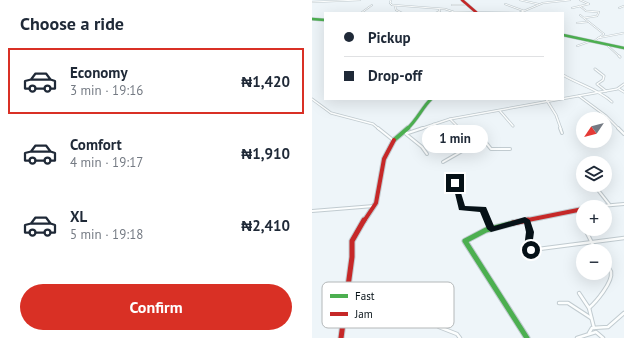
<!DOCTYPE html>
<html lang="en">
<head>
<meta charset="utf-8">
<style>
  body { margin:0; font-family:"PT Sans",sans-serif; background:#f6f6f7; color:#1f2937; height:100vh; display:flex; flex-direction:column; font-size:15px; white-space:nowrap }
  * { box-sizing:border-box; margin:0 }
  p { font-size:13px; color:#747a83 }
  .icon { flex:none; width:22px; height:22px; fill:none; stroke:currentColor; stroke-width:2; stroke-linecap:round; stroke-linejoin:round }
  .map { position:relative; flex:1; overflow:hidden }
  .side { display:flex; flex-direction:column; background:#fff; width:312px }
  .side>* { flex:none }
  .guide { position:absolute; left:12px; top:12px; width:240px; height:88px; border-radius:0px; box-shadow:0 4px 16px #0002; display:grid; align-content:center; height:88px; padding:0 20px; background:#fff }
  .needle { width:26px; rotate:235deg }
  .buttons { position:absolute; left:264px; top:112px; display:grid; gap:8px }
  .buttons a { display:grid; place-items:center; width:36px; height:36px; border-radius:50%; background:#fff; box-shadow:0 4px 16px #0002; font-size:20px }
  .end { position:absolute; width:18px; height:18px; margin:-9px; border:5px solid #061117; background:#fff; box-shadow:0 0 0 2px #fff }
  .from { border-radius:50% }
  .bubble { position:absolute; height:28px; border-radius:14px; background:#fff; box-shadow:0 4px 16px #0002; font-size:13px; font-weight:800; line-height:28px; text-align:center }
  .guide b { display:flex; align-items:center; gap:14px; height:38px; font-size:15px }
  .guide b+b { border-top:1px solid #e0e1e3 }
  .guide i { width:10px; height:10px; background:#1f2937 }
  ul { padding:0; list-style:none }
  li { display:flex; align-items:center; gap:12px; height:66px; margin:0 8px 6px; padding:0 12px; border:2px solid transparent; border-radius:0px }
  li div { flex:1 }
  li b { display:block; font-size:15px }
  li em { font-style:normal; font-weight:800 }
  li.on { border-color:#d93025 }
  li>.icon { width:36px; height:36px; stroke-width:1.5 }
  h2 { padding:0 20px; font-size:18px; line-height:48px }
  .button { display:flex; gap:8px; margin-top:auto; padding:8px 20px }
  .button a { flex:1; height:46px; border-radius:24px; background:#d93025; color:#fff; font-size:16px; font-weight:800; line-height:46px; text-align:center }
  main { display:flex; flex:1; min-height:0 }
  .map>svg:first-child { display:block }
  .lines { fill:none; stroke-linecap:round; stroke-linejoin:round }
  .street-far3-casing { stroke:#c1cbd0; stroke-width:2 }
  .street-far2-casing { stroke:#c1cbd0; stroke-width:3 }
  .street-far1-casing { stroke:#c1cbd0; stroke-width:4 }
  .street-casing { stroke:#c1cbd0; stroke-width:4.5 }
  .fast-far3-casing { stroke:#c1cbd0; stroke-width:3.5 }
  .fast-far2-casing { stroke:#c1cbd0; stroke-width:4.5 }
  .fast-far1-casing { stroke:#c1cbd0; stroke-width:6 }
  .fast-casing { stroke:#c1cbd0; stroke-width:7 }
  .jam-far2-casing { stroke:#c1cbd0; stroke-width:3.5 }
  .jam-far1-casing { stroke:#c1cbd0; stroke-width:6 }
  .jam-casing { stroke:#c1cbd0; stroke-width:7 }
  .street-far3 { stroke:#fcfefe; stroke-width:1 }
  .street-far2 { stroke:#fcfefe; stroke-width:1.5 }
  .street-far1 { stroke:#fcfefe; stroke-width:2 }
  .street { stroke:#fcfefe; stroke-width:2.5 }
  .fast-far3 { stroke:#4caf50; stroke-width:2.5 }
  .fast-far2 { stroke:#4caf50; stroke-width:3 }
  .fast-far1 { stroke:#4caf50; stroke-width:4 }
  .fast { stroke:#4caf50; stroke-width:5 }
  .jam-far2 { stroke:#c62828; stroke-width:2.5 }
  .jam-far1 { stroke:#c62828; stroke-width:4 }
  .jam { stroke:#c62828; stroke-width:5 }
  .route { fill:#061117 }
  .key { fill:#fff; stroke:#b4b8b9; stroke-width:1 }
  .key-label { font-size:11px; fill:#061117 }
</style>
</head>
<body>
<main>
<section class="side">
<h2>Choose a ride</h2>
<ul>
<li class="on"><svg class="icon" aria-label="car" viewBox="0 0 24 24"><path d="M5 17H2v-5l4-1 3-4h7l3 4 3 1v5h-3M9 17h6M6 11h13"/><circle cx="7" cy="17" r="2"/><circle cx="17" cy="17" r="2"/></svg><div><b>Economy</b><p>3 min · 19:16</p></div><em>₦1,420</em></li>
<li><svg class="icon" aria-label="car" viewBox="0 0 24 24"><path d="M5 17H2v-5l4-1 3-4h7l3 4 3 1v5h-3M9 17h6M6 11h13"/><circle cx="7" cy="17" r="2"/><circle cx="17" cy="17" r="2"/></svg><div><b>Comfort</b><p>4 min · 19:17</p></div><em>₦1,910</em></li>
<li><svg class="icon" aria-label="car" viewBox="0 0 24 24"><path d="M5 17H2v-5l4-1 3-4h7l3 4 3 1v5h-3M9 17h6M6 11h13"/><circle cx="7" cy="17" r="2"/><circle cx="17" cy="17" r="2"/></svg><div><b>XL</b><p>5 min · 19:18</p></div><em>₦2,410</em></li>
</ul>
<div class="button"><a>Confirm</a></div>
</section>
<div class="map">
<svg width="312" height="338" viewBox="0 0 312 338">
  <rect width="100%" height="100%" fill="#eef5f9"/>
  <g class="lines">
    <g class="street-far3-casing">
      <g id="street-far3">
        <polyline points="79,0 78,3 80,5 133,9 142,12 207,13 231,3 258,0"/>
        <polyline points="208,0 226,4"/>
        <polyline points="0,2 48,0"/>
        <polyline points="193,4 212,11"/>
        <polyline points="140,5 155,5"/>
        <polyline points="83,6 84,10 90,13"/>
        <polyline points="268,6 274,11 287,12 285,16 272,18"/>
        <polyline points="260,8 277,4 268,0"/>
        <polyline points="307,8 312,6"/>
        <polyline points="49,13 60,5"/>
        <polyline points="124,13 128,11 127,9"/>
        <polyline points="268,15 292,34 282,41"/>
        <polyline points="265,23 275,22"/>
        <polyline points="286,38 312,33"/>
        <polyline points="294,44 308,57"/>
        <polyline points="265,46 279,41"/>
      </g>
    </g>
    <g class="street-far2-casing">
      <g id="street-far2">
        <polyline points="307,56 308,57"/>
        <polyline points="283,69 292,76 291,80 285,84 294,91"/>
        <path d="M251 75C268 85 286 89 300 102"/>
        <polyline points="307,89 312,92"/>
        <polyline points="267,96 294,116 307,129"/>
        <polyline points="0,99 19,113 61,124 67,129"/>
        <polyline points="234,99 244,115 249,129"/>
        <polyline points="188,111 201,126"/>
        <polyline points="138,119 146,127 153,129"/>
        <polyline points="122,124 127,129"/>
        <polyline points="108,129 138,119 305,89 312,84"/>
      </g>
    </g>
    <g class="street-far1-casing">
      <g id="street-far1">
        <polyline points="66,128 81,140"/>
        <polyline points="126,128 139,142 152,150 131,162"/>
        <path d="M149 128C163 132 170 137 179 149H198"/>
        <polyline points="248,128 250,133"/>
        <polyline points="306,128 312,134"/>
        <polyline points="91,132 96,133 111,128"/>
        <polyline points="94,134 110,147 115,154"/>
        <polyline points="268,168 271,172"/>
        <polyline points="143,183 150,208 171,209 176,221"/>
        <polyline points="282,185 297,204"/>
        <polyline points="278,207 312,204"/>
        <polyline points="268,210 267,214 270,221"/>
        <polyline points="0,211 62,206"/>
      </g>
    </g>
    <g class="street-casing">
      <g id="street">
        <polyline points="176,220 179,228"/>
        <polyline points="269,220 271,224"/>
        <polyline points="214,221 218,230 216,248 219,250 312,238"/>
        <polyline points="273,229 284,251"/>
        <polyline points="267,293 277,308 282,328"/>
        <polyline points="247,303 256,303 279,318"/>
        <polyline points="112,307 127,327 145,334 148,338"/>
        <path d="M277 308C284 302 301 282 299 272 298 269 295 266 293 264"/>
        <polyline points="277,333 280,328 296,327 312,313"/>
        <polyline points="265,338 284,332 291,338"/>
      </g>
    </g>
    <g class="fast-far3-casing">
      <g id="fast-far3">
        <polyline points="0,19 13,20"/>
        <polyline points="251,35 312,48"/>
      </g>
    </g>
    <g class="fast-far2-casing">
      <path id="fast-far2" d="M95 129C105 120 110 108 119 99"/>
    </g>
    <g class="fast-far1-casing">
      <polyline id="fast-far1" points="82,140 96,128"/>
    </g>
    <g class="fast-casing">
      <polyline id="fast" points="201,223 174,230 153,241 215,338"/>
    </g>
    <g class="jam-far2-casing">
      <polyline id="jam-far2" points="150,0 165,13"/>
    </g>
    <g class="jam-far1-casing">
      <g id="jam-far1">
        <polyline points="52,221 64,203 72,159 82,140"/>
        <polyline points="211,221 271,209"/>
      </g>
    </g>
    <g class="jam-casing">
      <g id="jam">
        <polyline points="201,223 216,220"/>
        <polyline points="29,338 40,257 40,241 52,220"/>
      </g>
    </g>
    <use href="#street-far3" class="street-far3"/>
    <use href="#street-far2" class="street-far2"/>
    <use href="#street-far1" class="street-far1"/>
    <use href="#street" class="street"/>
    <use href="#fast-far3" class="fast-far3"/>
    <use href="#fast-far2" class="fast-far2"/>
    <use href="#fast-far1" class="fast-far1"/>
    <use href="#fast" class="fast"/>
    <use href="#jam-far2" class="jam-far2"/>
    <use href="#jam-far1" class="jam-far1"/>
    <use href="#jam" class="jam"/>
  </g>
  <polygon class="route" points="140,181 146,183 153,206 174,207 182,226 213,217 218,220 222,232 220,247 223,250 222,253 216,253 212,248 214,232 212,223 179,232 175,229 168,212 147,210"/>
  <rect x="10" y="282" width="132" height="46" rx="6" class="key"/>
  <rect x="18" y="294" width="18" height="4" fill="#4caf50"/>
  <rect x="18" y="312" width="18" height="4" fill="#c62828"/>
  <g class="key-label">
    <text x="43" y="300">Fast</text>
    <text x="43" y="318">Jam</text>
  </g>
</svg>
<div class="buttons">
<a><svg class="needle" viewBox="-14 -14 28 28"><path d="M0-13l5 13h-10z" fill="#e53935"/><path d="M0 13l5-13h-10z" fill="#747a83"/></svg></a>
<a><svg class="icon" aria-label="layers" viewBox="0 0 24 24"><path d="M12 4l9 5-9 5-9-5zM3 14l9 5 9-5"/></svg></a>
<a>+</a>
<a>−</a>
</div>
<i class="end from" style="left:219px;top:250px"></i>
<i class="end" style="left:143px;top:183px"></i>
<div class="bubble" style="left:110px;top:125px;width:66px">1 min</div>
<div class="guide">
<b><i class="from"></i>Pickup</b>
<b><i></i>Drop-off</b>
</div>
</div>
</main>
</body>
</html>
